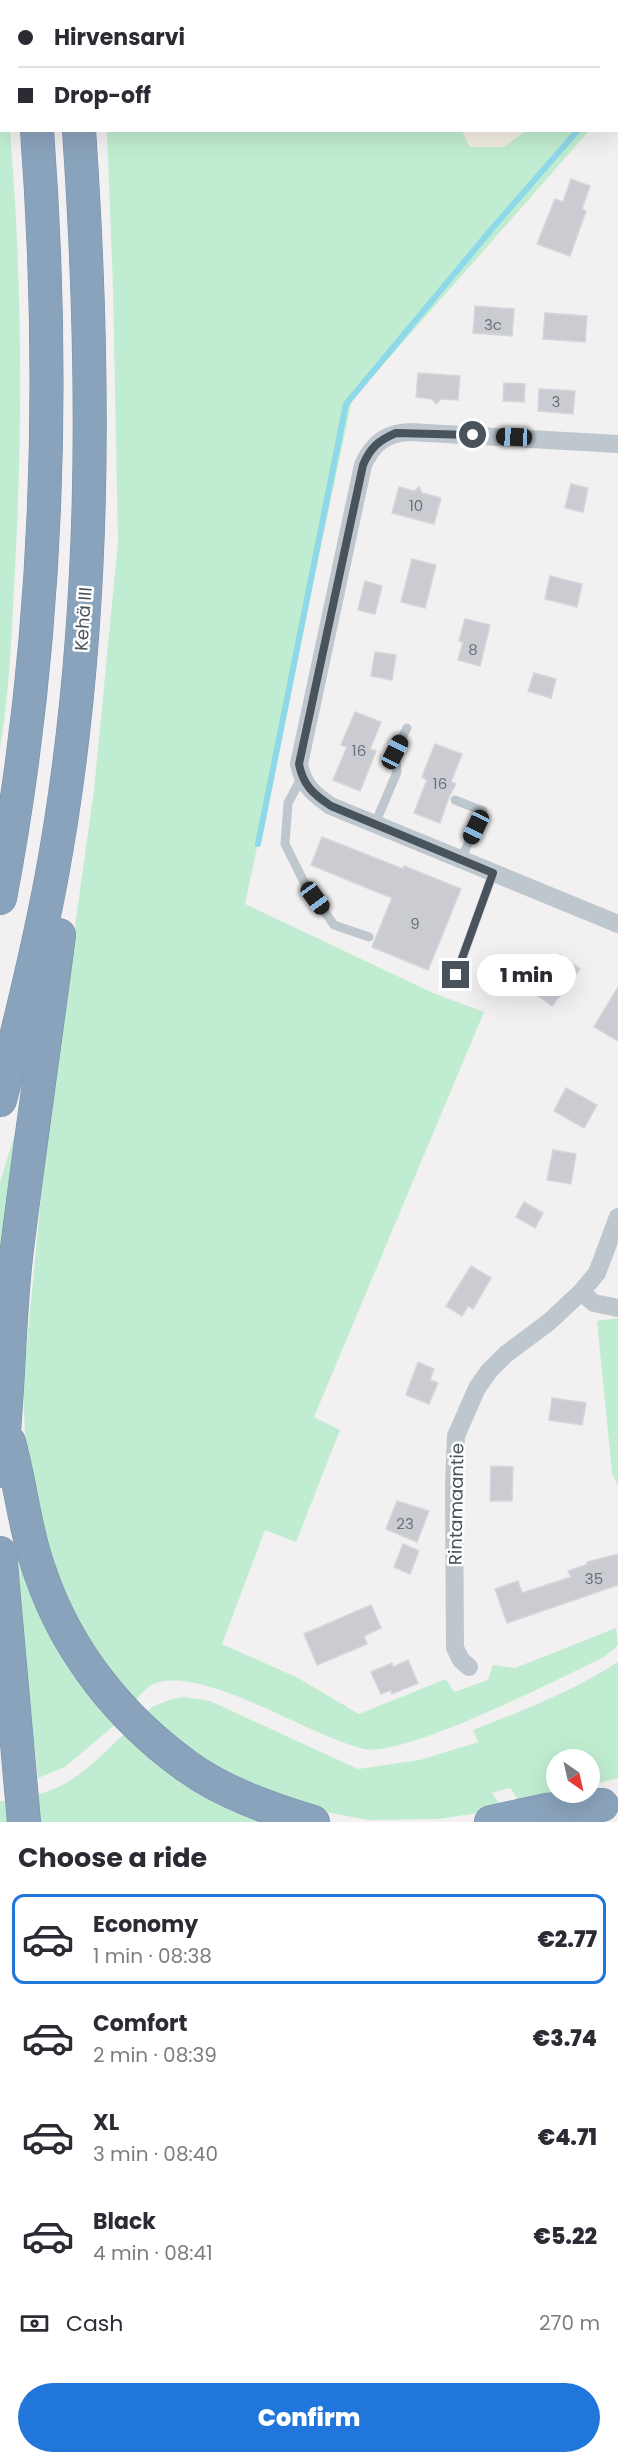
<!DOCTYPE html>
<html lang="en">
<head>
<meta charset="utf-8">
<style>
  body { margin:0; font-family:Poppins,sans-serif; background:#f2f2f3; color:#2b2b33; height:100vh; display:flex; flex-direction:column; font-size:22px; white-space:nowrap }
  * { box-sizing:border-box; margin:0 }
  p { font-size:20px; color:#7c7c81 }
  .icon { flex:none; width:33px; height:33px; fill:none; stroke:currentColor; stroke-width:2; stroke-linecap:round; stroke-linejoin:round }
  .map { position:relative; height:1822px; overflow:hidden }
  .panel { display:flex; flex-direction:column; background:#fff; flex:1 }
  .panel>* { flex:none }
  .banner { position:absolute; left:0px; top:0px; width:618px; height:132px; box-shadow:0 6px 24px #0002; display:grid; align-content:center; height:132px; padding:0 18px; background:#fff }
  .needle { width:39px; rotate:146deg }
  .tools { position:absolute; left:546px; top:1749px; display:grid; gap:12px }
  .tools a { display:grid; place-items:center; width:54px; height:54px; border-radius:50%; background:#fff; box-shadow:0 6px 24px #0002; font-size:30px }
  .end { position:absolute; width:27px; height:27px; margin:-14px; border:8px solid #48535c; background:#fff; box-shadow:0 0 0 3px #fff }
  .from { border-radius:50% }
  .bubble { position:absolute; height:42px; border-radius:21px; background:#fff; box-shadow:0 6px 24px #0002; font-size:20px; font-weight:800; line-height:42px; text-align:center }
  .car { position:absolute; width:18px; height:36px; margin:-18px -9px; border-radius:8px; box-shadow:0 0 4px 2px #0007; background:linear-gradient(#222 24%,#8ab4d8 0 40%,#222 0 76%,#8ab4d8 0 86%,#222 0) }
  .banner b { display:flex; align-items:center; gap:21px; height:57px; font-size:22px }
  .banner b+b { border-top:2px solid #e1e1e2 }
  .banner i { width:15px; height:15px; background:#2b2b33 }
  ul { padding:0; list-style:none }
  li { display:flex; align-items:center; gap:18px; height:90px; margin:0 12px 9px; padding:0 6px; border:3px solid transparent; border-radius:12px }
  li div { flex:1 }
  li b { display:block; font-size:22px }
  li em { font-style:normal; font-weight:800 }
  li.on { border-color:#2176db }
  li>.icon { width:54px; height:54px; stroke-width:1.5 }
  h2 { padding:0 18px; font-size:27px; line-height:72px }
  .pay { display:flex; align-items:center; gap:15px; height:66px; padding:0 18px; font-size:22px }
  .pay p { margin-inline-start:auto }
  .cta { display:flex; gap:12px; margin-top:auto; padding:12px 18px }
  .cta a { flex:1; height:69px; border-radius:36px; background:#2176db; color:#fff; font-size:24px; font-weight:800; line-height:69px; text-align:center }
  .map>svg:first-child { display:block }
  .green { fill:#c0edd1 }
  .sand { fill:#f2ede1 }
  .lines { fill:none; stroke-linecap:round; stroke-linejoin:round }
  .stream { stroke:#8fd8e9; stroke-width:6 }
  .building { fill:#caccd2; stroke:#d4d6db; stroke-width:1.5 }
  .highway-casing { stroke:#758ea8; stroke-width:34 }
  .lane { stroke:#bec7ce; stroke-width:9 }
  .street { stroke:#bec7ce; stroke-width:18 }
  .highway { stroke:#8aa3bc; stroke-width:33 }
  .route { stroke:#48535c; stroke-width:8 }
  .labels { text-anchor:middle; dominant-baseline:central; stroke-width:5; stroke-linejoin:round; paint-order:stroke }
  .number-label { font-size:15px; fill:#68717a }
  .street-label { font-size:18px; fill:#48535c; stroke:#fff }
</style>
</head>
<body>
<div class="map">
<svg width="618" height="1822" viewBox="0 0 618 1822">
  <rect width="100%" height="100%" fill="#f2f0f0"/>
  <g class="green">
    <polygon points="95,0 541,0 543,1 95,2"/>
    <path d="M0 20 2 130 10 131C22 276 23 422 15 567 12 627 10 689 0 748Z"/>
    <path d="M462 130 470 147H503L526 131H589L352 400 245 904 433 993 484 1012 314 1417 340 1430 296 1542 265 1530 222 1644 298 1678 359 1714 446 1679 454 1692 488 1680 493 1665 515 1668 616 1628 618 1645 604 1657C560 1678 405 1758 364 1749 311 1737 202 1664 153 1684 146 1687 139 1697 133 1703L62 1604 27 1481 23 1385 49 1113 94 790 118 542 113 287 107 131Z"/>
    <polygon points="23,1106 0,1278 0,1183"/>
    <polygon points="618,1318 618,1486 612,1473 597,1321"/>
    <polygon points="13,1524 116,1724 65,1767 38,1778 15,1568"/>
    <path d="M618 1662V1778L590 1785V1760H556V1792L520 1803 510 1788 492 1793 503 1809 439 1819 368 1820 305 1808 233 1784 144 1715 152 1707 172 1699 183 1697 210 1701 358 1769 420 1760 478 1742 473 1730C523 1711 573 1691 618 1662Z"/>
    <path d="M124 1734 272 1822H39V1794C73 1786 100 1757 124 1734Z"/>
    <rect x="0" y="1801" width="10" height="21"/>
  </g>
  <polygon class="sand" points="462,131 526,131 503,147 470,147"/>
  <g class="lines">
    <polyline class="stream" points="258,844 346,404 490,231 578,130"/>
  </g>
  <g class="building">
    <polygon points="571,179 590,186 582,209 586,211 570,256 537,244 555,199 563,202"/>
    <polygon points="475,306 514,309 512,336 473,333"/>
    <polygon points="545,313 587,316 585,342 543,339"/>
    <polygon points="418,373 460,376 458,400 441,399 436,404 432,399 416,397"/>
    <polygon points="504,383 525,384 524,402 503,401"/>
    <polygon points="539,389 575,391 573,414 538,411"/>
    <polygon points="571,484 588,488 583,512 565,508"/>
    <polygon points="399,487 414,491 419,487 422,493 441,498 434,524 392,513"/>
    <polygon points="412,559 436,565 425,608 401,602"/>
    <polygon points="550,576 582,584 577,607 545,599"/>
    <polygon points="365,581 382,586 375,614 358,610"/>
    <polygon points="465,619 490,625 480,666 458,660 463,642 459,641"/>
    <polygon points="375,652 396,655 392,680 371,676"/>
    <polygon points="534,673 556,679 551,698 528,691"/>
    <polygon points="355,712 381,722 370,749 376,751 360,791 333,780 347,747 341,745"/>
    <polygon points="435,744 462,754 451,782 456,784 449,797 440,823 414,813 427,780 422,777"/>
    <polygon points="322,837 403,869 404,866 461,889 428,970 372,947 392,898 311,865"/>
    <polygon points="560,954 580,969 552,1006 533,992"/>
    <polygon points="618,987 618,1041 594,1027"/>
    <polygon points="566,1088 597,1105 584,1128 554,1111"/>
    <polygon points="553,1150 576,1154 571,1184 547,1180"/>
    <polygon points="524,1202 543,1213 535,1228 516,1217"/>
    <polygon points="471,1266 491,1278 473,1309 468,1306 462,1316 446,1306"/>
    <polygon points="418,1362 434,1369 430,1380 438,1383 429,1404 406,1395"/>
    <polygon points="552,1398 586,1403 582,1425 549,1420"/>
    <polygon points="491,1466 513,1467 512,1501 490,1501"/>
    <polygon points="397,1501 429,1511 417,1542 386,1529"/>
    <polygon points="403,1544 419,1551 410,1574 394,1567"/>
    <polygon points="618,1554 618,1585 507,1623 495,1589 518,1581 522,1593 571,1577 568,1571 586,1565 587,1562"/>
    <polygon points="371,1605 381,1628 364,1636 367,1644 317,1665 304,1634"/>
    <polygon points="408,1660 418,1683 392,1694 391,1690 381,1694 371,1672 392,1663 393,1667"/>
  </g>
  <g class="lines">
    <g class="highway-casing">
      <g id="highway">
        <polyline points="23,0 23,2"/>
        <polyline points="65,0 65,2"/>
        <path d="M0 898C48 646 56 386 37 130"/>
        <path d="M0 1100C19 1027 37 954 51 880 97 633 96 380 79 130"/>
        <path d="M9 1442C21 1486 25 1532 41 1575 68 1653 121 1719 188 1767 224 1793 271 1809 313 1822"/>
        <path d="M0 1471C9 1400 8 1328 16 1257 29 1150 45 1043 59 935"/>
        <polyline points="0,1553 24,1822"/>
        <polyline points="491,1822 546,1810 602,1805"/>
      </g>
    </g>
    <g class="lane">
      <polyline points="616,4 618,3"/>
      <polyline points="616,94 618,95"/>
      <polyline points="302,777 288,803 285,844 305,884 334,925 369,937"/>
      <polyline points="455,800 483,811 461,859"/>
      <polyline points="375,824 397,772 395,752 407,728"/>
      <polyline points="456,975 493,873"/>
    </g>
    <g class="street">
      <path d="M618 444 410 432C386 433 373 443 363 465L299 764C303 785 313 794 331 806L618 924"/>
      <polyline points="581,1292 594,1303 618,1308"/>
      <polyline points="469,1667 461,1660 455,1648 454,1485 456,1436 477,1388 489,1371 506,1354 549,1322 581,1292 597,1273 618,1217"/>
    </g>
    <use href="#highway" class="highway"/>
  </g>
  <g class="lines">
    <path class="route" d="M456 975 493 873 331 806C313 794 303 785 299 764L363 465C370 448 379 440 396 433L473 435"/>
  </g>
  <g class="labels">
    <g class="number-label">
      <text x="493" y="324">3c</text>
      <text x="556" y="401">3</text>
      <text x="416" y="505">10</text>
      <text x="473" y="649">8</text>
      <text x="359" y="750">16</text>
      <text x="440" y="783">16</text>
      <text x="415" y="923">9</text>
      <text x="405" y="1523">23</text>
      <text x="594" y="1578">35</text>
    </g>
    <g class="street-label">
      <text transform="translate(83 619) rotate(-86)">Kehä III</text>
      <text transform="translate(456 1504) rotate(-89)">Rintamaantie</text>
    </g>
  </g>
</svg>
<div class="tools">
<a><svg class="needle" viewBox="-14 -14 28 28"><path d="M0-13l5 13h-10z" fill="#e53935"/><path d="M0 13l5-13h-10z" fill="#7c7c81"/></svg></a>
</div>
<i class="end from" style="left:473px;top:435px"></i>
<i class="end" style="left:456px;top:975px"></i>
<div class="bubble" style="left:477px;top:954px;width:99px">1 min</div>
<i class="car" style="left:514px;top:437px;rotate:272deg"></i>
<i class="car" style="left:395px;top:752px;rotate:27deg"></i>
<i class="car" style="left:476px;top:827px;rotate:205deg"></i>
<i class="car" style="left:315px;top:898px;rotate:144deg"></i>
<div class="banner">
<b><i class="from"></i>Hirvensarvi</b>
<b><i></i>Drop-off</b>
</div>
</div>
<section class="panel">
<h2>Choose a ride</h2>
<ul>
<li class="on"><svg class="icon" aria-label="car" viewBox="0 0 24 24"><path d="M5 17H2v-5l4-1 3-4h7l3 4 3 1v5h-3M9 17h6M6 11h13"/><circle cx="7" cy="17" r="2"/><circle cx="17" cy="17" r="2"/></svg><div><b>Economy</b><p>1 min · 08:38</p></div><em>€2.77</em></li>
<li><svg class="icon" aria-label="car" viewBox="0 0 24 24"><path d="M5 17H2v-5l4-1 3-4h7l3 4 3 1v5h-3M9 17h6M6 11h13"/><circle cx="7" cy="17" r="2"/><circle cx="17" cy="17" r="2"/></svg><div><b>Comfort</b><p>2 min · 08:39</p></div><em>€3.74</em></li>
<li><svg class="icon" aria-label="car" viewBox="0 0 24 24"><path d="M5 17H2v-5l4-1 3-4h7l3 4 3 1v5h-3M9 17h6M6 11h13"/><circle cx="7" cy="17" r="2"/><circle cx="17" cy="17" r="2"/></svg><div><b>XL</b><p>3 min · 08:40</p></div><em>€4.71</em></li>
<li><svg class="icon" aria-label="car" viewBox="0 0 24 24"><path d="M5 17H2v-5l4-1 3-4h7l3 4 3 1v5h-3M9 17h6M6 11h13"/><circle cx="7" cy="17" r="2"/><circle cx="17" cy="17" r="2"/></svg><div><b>Black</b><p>4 min · 08:41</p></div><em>€5.22</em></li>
</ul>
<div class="pay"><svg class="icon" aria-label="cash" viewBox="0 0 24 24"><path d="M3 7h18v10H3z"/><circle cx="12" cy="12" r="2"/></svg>Cash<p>270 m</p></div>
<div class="cta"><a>Confirm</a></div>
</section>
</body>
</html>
